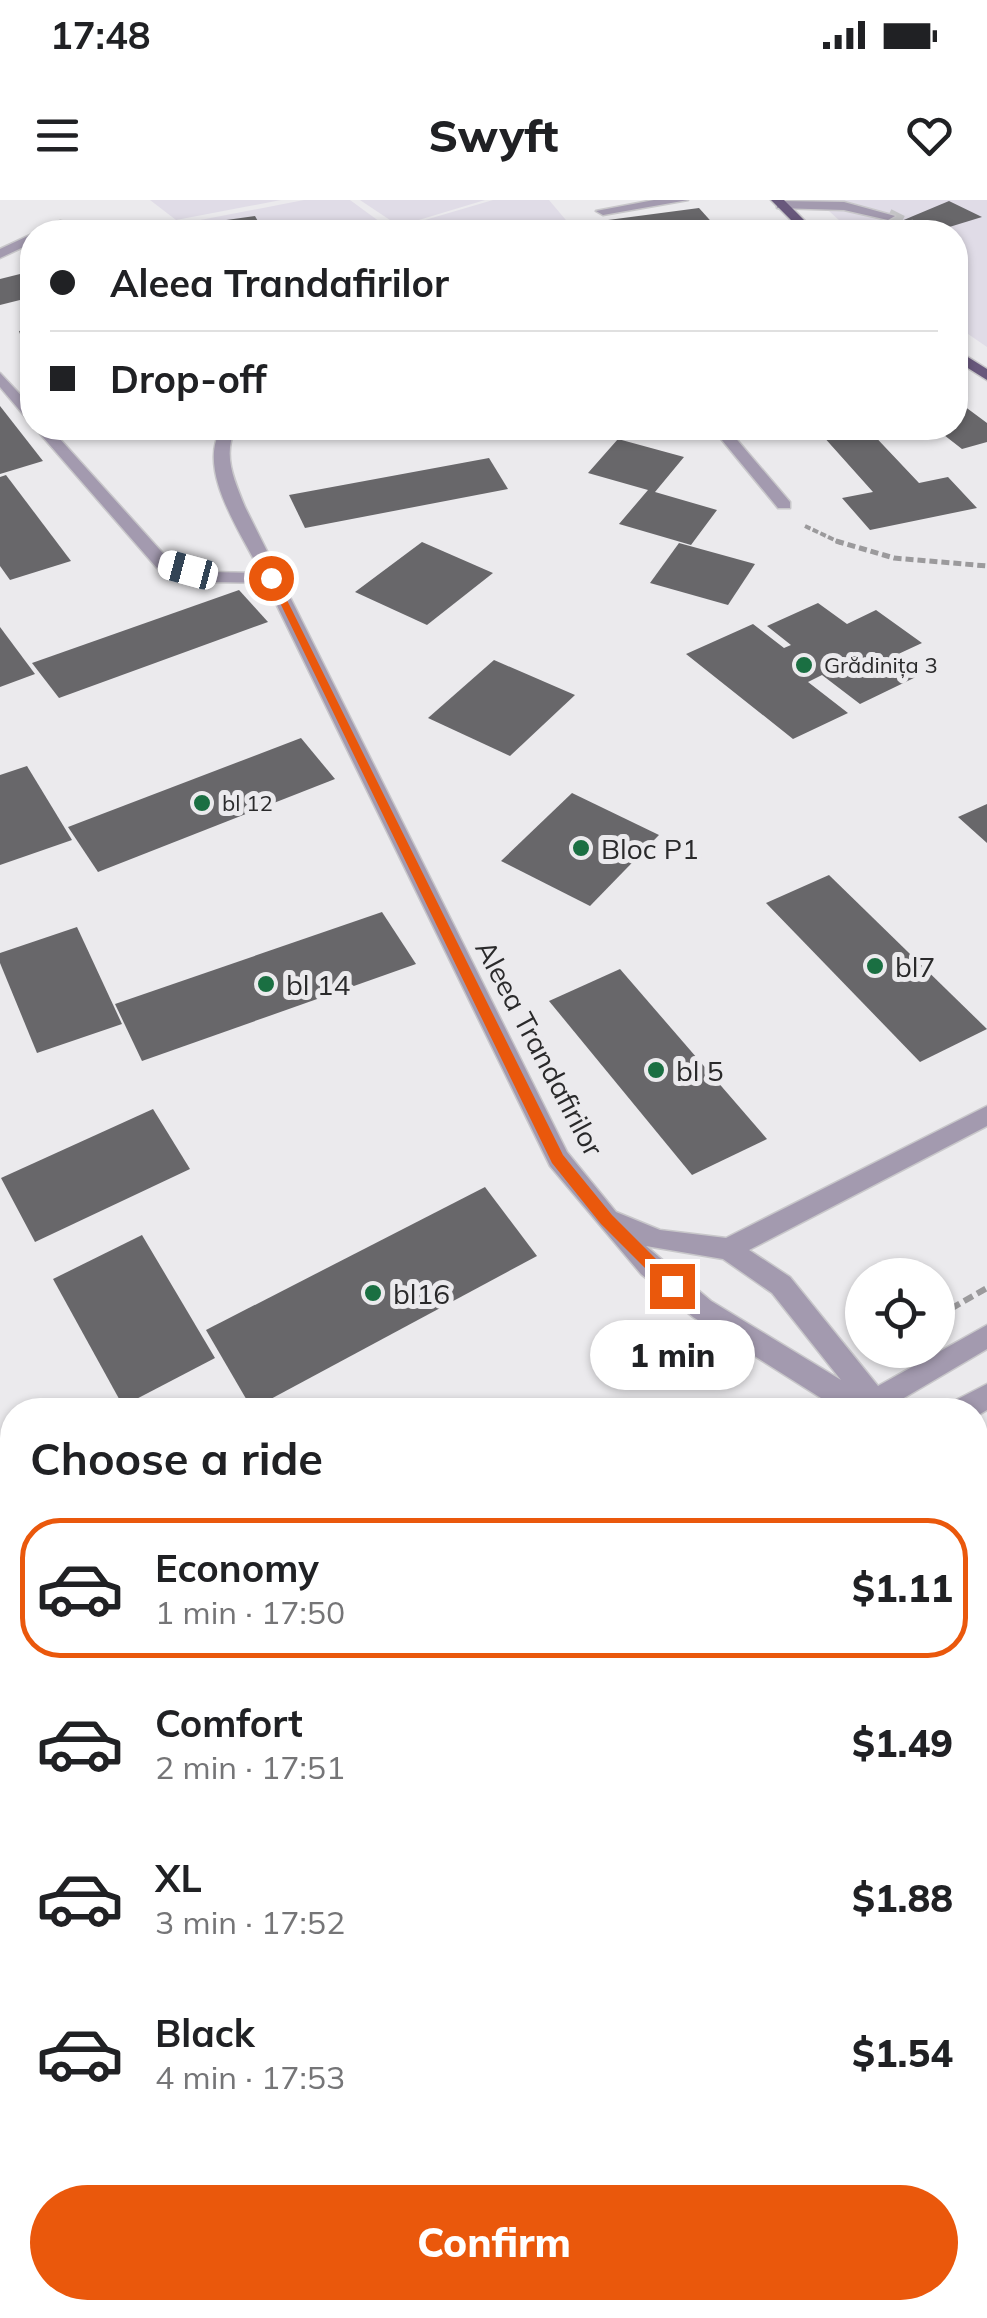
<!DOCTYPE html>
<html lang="en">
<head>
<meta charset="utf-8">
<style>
  body { margin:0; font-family:Mulish,sans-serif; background:#f6f6f6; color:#202124; height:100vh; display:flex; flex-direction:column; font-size:38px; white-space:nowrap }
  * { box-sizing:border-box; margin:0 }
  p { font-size:32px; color:#757577 }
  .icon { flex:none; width:55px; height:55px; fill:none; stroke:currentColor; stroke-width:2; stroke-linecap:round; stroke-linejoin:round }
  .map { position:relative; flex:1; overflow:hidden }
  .sheet { position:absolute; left:0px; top:1198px; width:988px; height:922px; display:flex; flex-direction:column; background:#fff; border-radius:40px 40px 0 0; box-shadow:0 2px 8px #0004 }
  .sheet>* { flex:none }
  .guide { position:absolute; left:20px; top:20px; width:948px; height:220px; border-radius:40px; box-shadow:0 2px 8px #0004; display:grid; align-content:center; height:220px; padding:0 30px; background:#fff }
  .tools { position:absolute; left:845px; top:1058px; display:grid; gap:20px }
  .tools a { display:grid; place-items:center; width:110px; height:110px; border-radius:50%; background:#fff; box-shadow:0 2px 8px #0004; font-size:50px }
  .end { position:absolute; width:45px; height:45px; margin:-22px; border:12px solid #ea580c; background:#fff; box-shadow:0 0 0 5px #fff }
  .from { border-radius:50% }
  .bubble { position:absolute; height:70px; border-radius:35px; background:#fff; box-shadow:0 2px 8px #0004; font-size:32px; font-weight:800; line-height:70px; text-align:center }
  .car { position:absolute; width:30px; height:60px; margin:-30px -15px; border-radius:12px; box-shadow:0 0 8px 2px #0007; background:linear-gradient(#fff 24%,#345 0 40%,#fff 0 76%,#345 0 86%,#fff 0) }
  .guide b { display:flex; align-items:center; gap:35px; height:95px; font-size:38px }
  .guide b+b { border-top:2px solid #e0e0e0 }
  .guide i { width:25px; height:25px; background:#202124 }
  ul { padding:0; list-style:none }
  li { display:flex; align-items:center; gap:30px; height:140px; margin:0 20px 15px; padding:0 10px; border:5px solid transparent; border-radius:40px }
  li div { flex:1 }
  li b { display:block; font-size:38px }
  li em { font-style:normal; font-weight:800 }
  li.on { border-color:#ea580c }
  li>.icon { width:90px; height:90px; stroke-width:1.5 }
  h2 { padding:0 30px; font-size:45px; line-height:120px }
  .primary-button { display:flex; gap:20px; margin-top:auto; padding:20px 30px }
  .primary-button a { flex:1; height:115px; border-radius:60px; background:#ea580c; color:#fff; font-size:40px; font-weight:800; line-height:115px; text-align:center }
  .status { display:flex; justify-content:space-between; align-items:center; height:70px; padding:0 50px; background:#fff; direction:ltr }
  .status svg { height:28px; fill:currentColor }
  header { display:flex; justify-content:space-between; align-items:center; height:130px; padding:0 30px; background:#fff; font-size:45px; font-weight:800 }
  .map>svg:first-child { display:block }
  .built { fill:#e0dce7 }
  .building { fill:#68676a }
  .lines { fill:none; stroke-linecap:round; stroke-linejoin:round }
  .minor-tunnel { stroke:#c4c4c6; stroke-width:15; stroke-dasharray:15 8; stroke-linecap:butt }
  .minor-casing { stroke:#c8c7ca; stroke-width:3 }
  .major-casing { stroke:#c8c7ca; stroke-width:3 }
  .path-far3 { stroke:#9b9a9c; stroke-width:4; stroke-dasharray:6 2.5; stroke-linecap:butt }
  .path-far2 { stroke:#9b9a9c; stroke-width:5; stroke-dasharray:8 4; stroke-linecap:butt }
  .path-far1 { stroke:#9b9a9c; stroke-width:6; stroke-dasharray:10 5; stroke-linecap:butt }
  .path { stroke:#9b9a9c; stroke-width:8; stroke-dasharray:12 6; stroke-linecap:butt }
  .minor { fill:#a39aaf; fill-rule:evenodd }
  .major { fill:#68587c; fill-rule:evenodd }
  .route { fill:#ea580c }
  .poi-dot { fill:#1a6f42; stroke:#ebeaed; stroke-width:4 }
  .labels { text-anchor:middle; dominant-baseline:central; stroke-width:10; stroke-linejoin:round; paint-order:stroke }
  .far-poi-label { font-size:22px; fill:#2a2a2b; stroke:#ebeaed; text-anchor:start }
  .poi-label { font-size:28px; fill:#2a2a2b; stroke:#ebeaed; text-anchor:start }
  .street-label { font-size:28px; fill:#2a2a2b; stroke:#ebeaed }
</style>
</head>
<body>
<div class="status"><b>17:48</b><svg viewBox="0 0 49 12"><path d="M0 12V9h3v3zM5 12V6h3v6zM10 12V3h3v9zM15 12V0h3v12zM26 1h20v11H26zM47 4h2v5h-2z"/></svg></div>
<header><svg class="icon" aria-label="menu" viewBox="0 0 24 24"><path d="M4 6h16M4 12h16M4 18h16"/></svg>Swyft<svg class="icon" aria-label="heart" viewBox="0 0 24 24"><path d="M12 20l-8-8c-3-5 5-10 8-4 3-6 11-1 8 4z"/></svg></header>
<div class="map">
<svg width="987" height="2118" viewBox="0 0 987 2118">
  <rect width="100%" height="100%" fill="#ebeaed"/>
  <g class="built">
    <polygon points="150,0 281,0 176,20"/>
    <polygon points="304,0 350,0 391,30 493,0 549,0 576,32 198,32 195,21"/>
    <polygon points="360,0 485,0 399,26"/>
    <polygon points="817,0 987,0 987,147 955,125 955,32 852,32"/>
  </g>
  <g class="building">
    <polygon points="949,1 982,17 933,32 875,32"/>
    <polygon points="699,8 717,28 694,32 617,32 608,20"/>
    <polygon points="255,16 264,32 217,32 212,22"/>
    <polygon points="365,20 373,32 297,32 296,30"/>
    <polygon points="32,71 32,97 0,105 0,79"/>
    <polygon points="32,129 32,170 19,131"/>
    <polygon points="960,203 987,223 987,242 962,249 935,228 955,228 955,204"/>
    <polygon points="0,206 43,261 0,274"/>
    <polygon points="787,228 867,228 919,283 948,277 977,308 870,330 842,298 873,292 822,235 798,240"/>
    <polygon points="618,239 684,257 655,292 717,310 691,345 619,324 648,290 588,273"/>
    <polygon points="489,258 508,289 305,328 289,295"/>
    <polygon points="6,275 71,361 10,380 0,366 0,277"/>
    <polygon points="422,342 493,373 427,425 355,392"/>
    <polygon points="679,343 755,364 728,405 650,383"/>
    <polygon points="239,390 268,422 59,498 32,463"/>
    <polygon points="818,403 847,424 876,410 922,443 894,456 920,475 860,504 822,475 808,482 848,513 793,539 686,454 753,424 784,448 791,445 767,426"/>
    <polygon points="0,427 35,474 0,487"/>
    <polygon points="494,460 575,495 510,556 428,518"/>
    <polygon points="301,538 335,579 98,672 68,627"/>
    <polygon points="27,566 72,640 0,665 0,575"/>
    <polygon points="572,593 659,635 590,706 501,661"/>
    <polygon points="987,604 987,643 958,617"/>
    <polygon points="829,675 987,829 920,862 766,703"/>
    <polygon points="382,712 416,764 142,861 115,804"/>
    <polygon points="77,727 122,824 37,853 0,763 0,753"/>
    <polygon points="620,769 767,939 692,975 549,801"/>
    <polygon points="153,909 190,969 35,1042 1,978"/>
    <polygon points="485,987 537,1056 252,1209 206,1130"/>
    <polygon points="142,1035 215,1158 123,1206 53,1079"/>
    <polygon points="975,1872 987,1888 987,1993 975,2004"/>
    <polygon points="12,2046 12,2108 128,2108 111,2118 0,2118 0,2053"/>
    <polygon points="501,2108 637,2108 622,2118 486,2118"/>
  </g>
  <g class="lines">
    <polyline class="minor-tunnel" points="888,16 920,32"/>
    <g class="minor-casing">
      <g id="minor">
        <polygon points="654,0 688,0 603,15 596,11"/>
        <polygon points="782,1 844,2 895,16 888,20 844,10 777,8 777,2"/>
        <polygon points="60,21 65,22 65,28 54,32 37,32"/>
        <polygon points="32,34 32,43 0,58 0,49"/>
        <polygon points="0,173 32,207 32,221 27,219 0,187"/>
        <path d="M35 228H50L169 360 212 372 261 373C242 334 195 269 222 228H236C222 254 234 280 245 307L567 952 616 1012 660 1030 726 1038 987 906V926L749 1050 790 1077 878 1186 987 1125V1149L892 1205 894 1210H840L693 1117 641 1074 550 966 266 383 212 382 157 368ZM646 1046 723 1059 772 1093 841 1180 711 1101Z"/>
        <polygon points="712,228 727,228 790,302 790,308 778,308"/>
        <polygon points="987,1184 987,1210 975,1217 975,1210 950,1210 954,1201"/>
        <polygon points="975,1327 987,1333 987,1369 975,1362"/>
        <polygon points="12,1687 12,1721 0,1726 0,1692"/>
        <polygon points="12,1759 12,1794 0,1800 0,1764"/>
        <polygon points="773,2108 811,2108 816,2118 777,2118"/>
      </g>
    </g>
    <g class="major-casing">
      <g id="major">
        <polygon points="771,0 784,0 816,32 803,32"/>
        <polygon points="955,149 987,169 987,180 955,160"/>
      </g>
    </g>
    <polyline class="path-far3" points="805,326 843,344"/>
    <polyline class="path-far2" points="836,341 894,358 987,366"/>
    <g class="path-far1">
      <polyline points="938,1116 987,1088"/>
      <polyline points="769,1210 783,1202"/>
    </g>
    <polyline class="path" points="0,1653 12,1646"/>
    <use href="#minor" class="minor"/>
    <use href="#major" class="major"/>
  </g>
  <polygon class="route" points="267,376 276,378 563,955 612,1015 678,1081 678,1090 667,1090 601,1024 552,963"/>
  <g class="poi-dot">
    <circle cx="804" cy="465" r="10"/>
    <circle cx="202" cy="603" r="10"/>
    <circle cx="581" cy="648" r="10"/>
    <circle cx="875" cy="766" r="10"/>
    <circle cx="266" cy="784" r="10"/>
    <circle cx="656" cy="870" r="10"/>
    <circle cx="373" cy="1093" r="10"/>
  </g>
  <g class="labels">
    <g class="far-poi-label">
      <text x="824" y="465">Grădinița 3</text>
      <text x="222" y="603">bl 12</text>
    </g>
    <g class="poi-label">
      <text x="601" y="648">Bloc P1</text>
      <text x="895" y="766">bl7</text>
      <text x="286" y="784">bl 14</text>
      <text x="676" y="870">bl 5</text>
      <text x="393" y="1093">bl16</text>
    </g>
    <g class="street-label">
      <text transform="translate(540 848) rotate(62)">Aleea Trandafirilor</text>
    </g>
  </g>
</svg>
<div class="tools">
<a><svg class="icon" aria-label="locate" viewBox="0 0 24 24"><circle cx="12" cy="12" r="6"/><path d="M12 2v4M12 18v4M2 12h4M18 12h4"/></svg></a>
</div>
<i class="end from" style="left:271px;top:378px"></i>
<i class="end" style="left:672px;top:1086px"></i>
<div class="bubble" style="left:590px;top:1120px;width:165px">1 min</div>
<i class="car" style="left:188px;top:370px;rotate:285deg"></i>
<div class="guide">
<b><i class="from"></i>Aleea Trandafirilor</b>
<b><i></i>Drop-off</b>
</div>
<section class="sheet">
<h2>Choose a ride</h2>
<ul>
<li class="on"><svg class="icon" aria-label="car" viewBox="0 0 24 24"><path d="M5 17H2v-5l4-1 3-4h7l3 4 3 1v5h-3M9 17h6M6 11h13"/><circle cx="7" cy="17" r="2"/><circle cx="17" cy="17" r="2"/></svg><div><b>Economy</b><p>1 min · 17:50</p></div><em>$1.11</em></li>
<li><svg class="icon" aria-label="car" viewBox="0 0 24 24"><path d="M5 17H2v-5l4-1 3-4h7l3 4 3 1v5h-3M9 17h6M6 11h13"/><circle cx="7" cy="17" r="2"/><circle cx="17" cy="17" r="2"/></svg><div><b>Comfort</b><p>2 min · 17:51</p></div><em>$1.49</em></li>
<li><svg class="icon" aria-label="car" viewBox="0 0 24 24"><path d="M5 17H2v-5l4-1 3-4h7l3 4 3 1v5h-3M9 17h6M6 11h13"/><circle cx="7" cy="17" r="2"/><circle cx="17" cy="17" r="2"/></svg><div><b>XL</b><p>3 min · 17:52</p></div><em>$1.88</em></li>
<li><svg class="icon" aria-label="car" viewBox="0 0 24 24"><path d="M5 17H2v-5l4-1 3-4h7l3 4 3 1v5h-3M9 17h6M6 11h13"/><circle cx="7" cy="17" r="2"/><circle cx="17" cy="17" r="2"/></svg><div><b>Black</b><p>4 min · 17:53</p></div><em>$1.54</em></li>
</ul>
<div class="primary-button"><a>Confirm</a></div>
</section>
</div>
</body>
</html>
